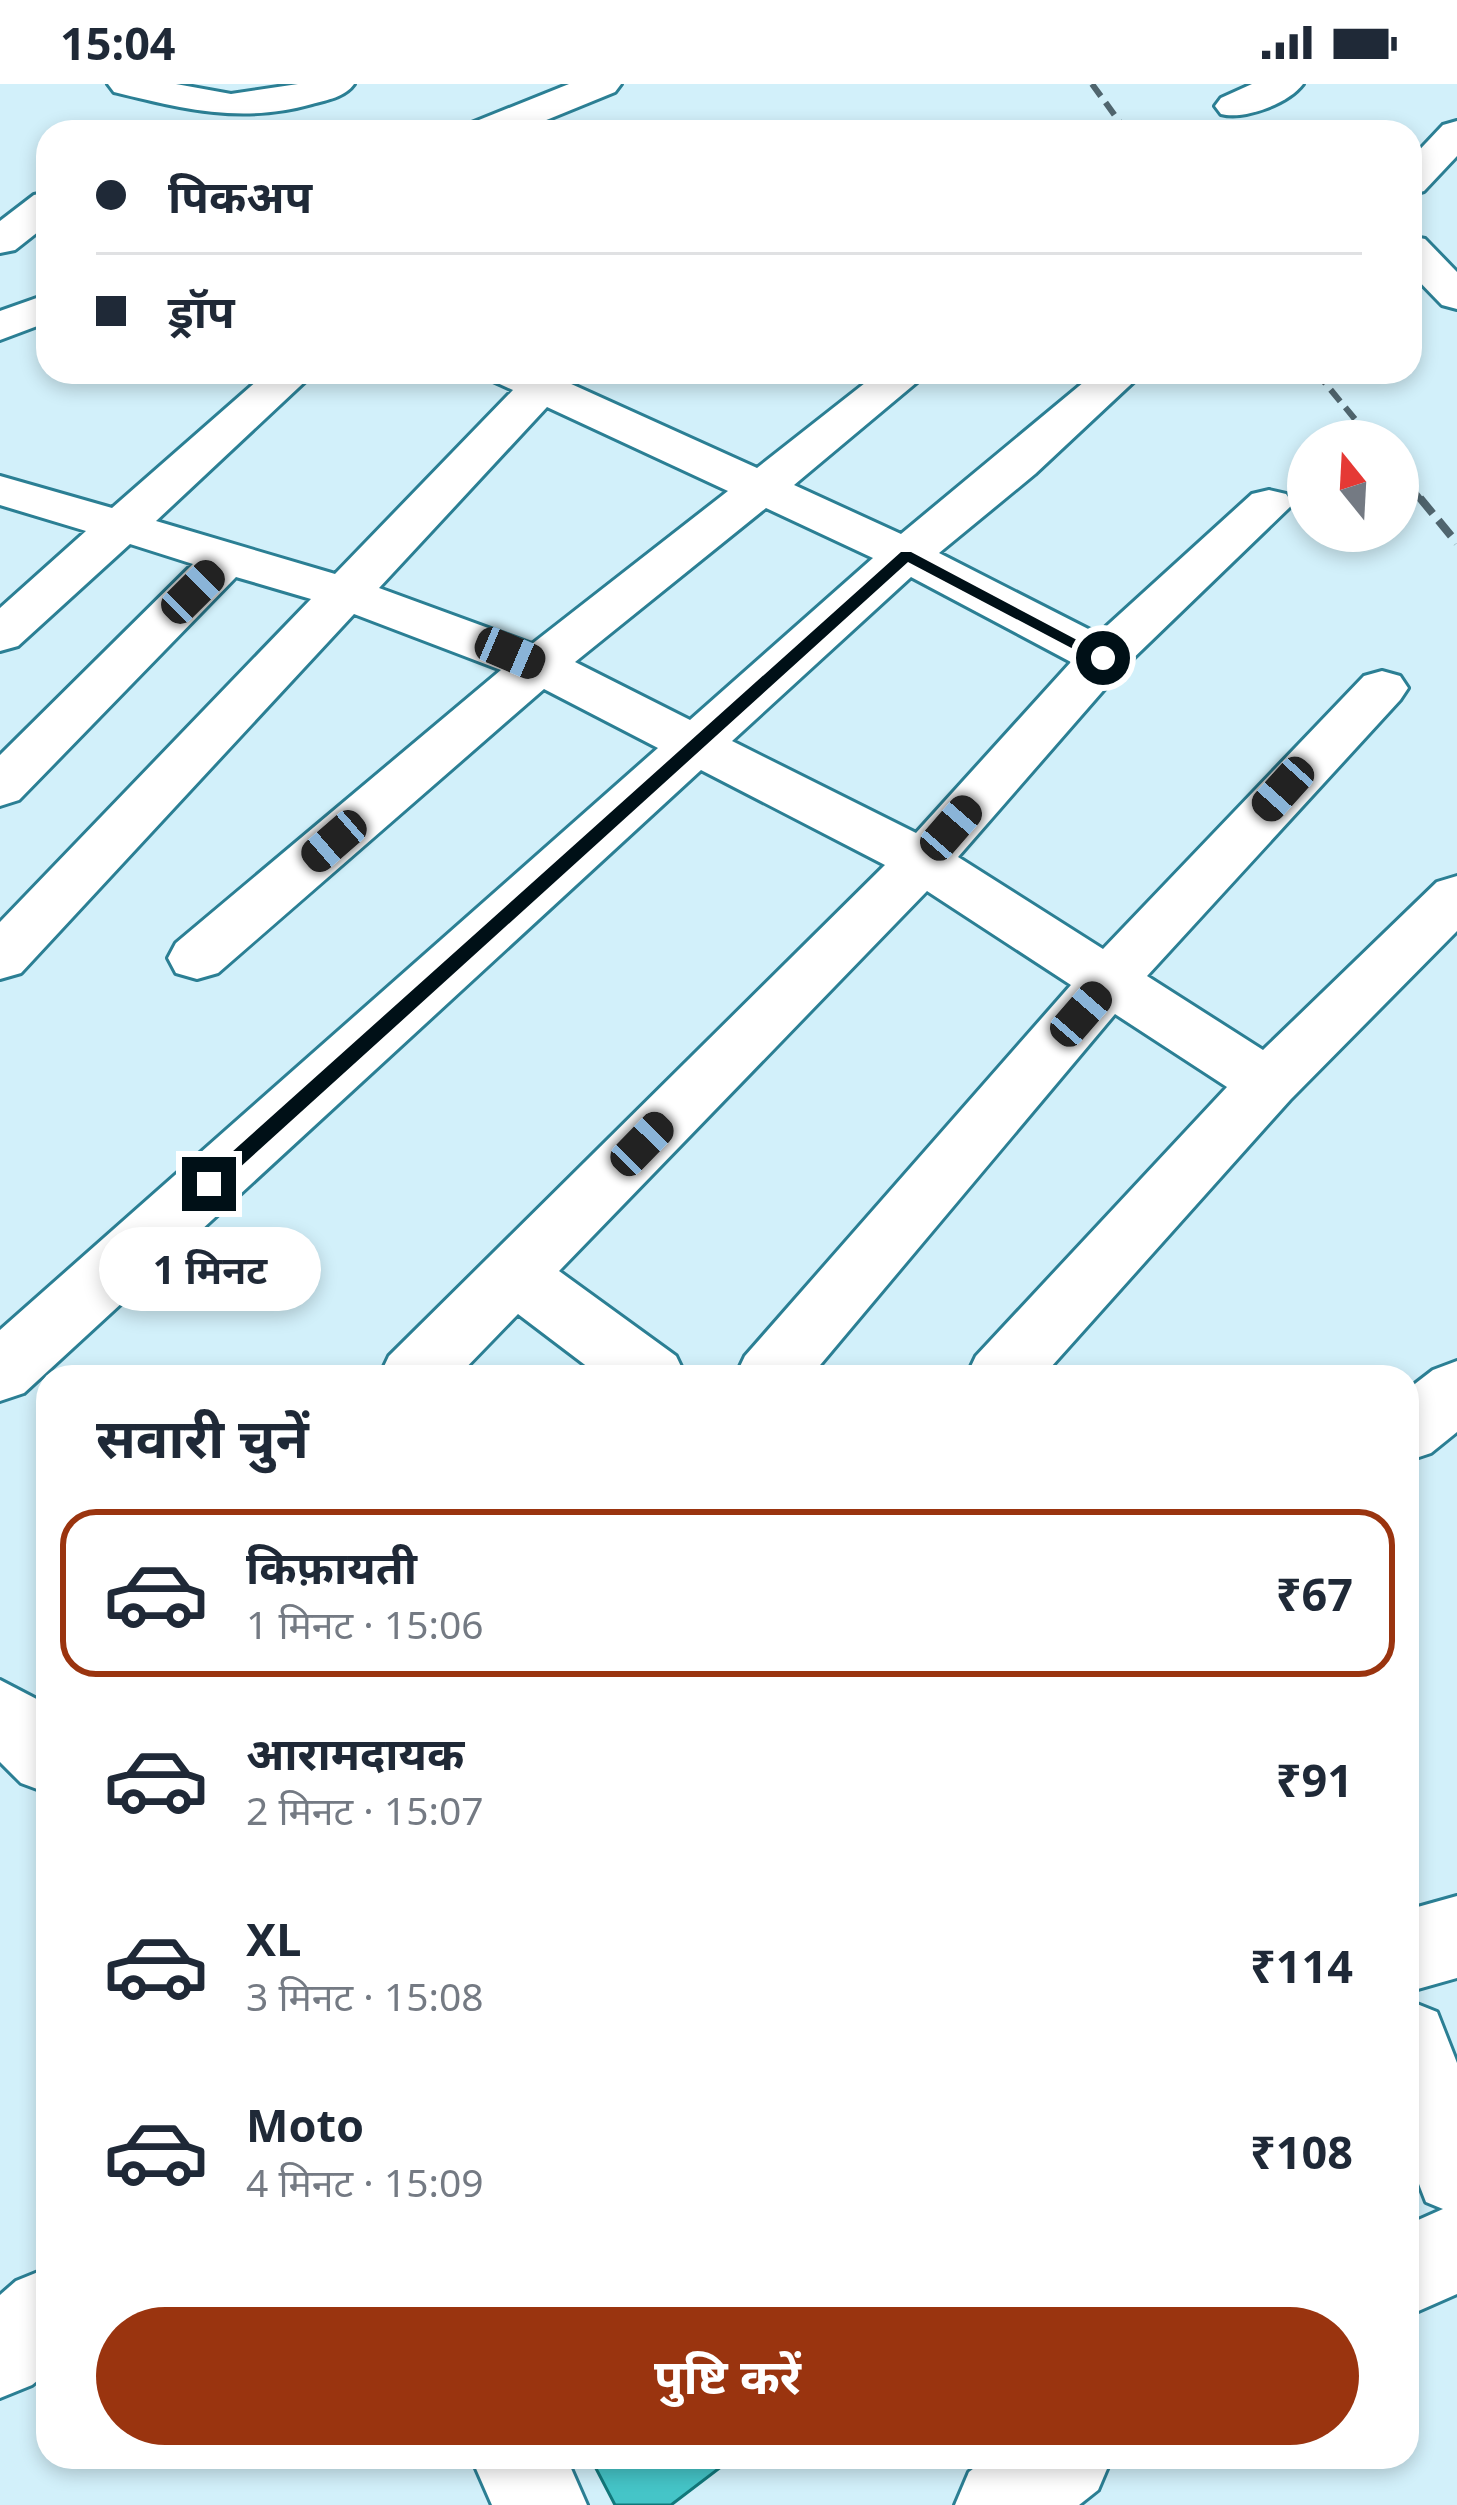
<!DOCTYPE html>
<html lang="hi">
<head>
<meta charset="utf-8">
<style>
  body { margin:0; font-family:"Noto Sans","Noto Sans Devanagari",sans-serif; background:#f2f2f3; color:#1f2937; height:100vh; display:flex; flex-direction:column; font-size:45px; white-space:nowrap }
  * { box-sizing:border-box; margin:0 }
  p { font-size:39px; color:#747a83 }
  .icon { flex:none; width:66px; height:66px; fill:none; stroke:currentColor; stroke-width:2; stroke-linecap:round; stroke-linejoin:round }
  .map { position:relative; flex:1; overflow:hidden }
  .drawer { position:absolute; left:36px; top:1281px; width:1383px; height:1104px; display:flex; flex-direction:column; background:#fff; border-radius:36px; box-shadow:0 6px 18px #0003 }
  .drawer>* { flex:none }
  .hud { position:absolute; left:36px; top:36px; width:1386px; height:264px; border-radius:36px; box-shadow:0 6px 18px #0003; display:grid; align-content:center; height:264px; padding:0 60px; background:#fff }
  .needle { width:78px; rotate:342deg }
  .tools { position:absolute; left:1287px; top:336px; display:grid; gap:24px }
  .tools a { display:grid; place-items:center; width:132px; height:132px; border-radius:50%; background:#fff; box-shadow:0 6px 18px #0003; font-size:60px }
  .end { position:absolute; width:54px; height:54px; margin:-27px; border:15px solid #001017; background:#fff; box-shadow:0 0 0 6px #fff }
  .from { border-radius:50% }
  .bubble { position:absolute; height:84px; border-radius:42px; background:#fff; box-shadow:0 6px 18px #0003; font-size:39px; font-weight:700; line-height:84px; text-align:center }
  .car { position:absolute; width:36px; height:72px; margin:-36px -18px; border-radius:15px; box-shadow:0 0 9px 3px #0007; background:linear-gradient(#222 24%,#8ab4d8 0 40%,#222 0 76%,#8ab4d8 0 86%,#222 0) }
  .hud b { display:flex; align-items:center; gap:42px; height:114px; font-size:45px }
  .hud b+b { border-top:3px solid #e0e1e3 }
  .hud i { width:30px; height:30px; background:#1f2937 }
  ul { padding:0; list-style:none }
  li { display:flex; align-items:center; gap:36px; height:168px; margin:0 24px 18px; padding:0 36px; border:6px solid transparent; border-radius:36px }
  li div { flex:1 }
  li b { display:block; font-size:45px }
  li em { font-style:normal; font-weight:700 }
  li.on { border-color:#9a340f }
  li>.icon { width:108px; height:108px; stroke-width:1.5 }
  h2 { padding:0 60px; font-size:54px; line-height:144px }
  .cta { display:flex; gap:24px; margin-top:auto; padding:24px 60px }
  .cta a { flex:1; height:138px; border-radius:72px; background:#9a340f; color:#fff; font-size:48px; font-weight:700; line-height:138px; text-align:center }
  .status { display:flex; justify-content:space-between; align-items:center; height:84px; padding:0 60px; background:#fff; direction:ltr }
  .status svg { height:33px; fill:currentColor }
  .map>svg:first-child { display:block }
  .building { fill:#45c5c8; stroke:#12787b; stroke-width:3 }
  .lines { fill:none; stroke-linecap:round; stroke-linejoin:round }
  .minor-casing { stroke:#2b7f94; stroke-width:6 }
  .minor { fill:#fff; fill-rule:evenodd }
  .rail-far1 { stroke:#50656e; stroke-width:6; stroke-dasharray:15 8; stroke-linecap:butt }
  .rail { stroke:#50656e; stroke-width:8; stroke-dasharray:20 9; stroke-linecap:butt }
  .route { fill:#001017 }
</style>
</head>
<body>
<div class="status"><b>15:04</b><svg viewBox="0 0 49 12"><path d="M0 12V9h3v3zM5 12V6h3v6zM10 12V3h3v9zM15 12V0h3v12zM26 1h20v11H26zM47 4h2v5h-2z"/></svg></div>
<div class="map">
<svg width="1457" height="2421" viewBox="0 0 1457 2421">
  <rect width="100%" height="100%" fill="#d2f0fa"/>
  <polygon class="building" points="590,2373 734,2373 671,2421 615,2421"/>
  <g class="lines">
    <g class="minor-casing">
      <g id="minor">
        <path d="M108 0H176L231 10 298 0H354C345 13 327 16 312 20 242 40 183 25 114 8Z"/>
        <polygon points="569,0 621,0 615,8 517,48 464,48 469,40"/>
        <path d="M1252 0H1303C1288 20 1244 36 1221 30L1215 22 1221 14Z"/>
        <polygon points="1457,37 1457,72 1424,107 1410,111 1410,76 1443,41"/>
        <polygon points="48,108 48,140 15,166 0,169 0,137 34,111"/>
        <polygon points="1410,152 1425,155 1457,188 1457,225 1442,221 1410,188"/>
        <polygon points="48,210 48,238 0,256 0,227"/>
        <path d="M267 288H315L156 437 335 490 513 306 493 297 487 288H577L569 299 757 384 879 288H929L794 401 901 450 1096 288H1144L1035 390 939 469 1098 550 1252 410 1269 406 1286 410 1293 420 1121 586 958 773 1103 865 1364 592 1382 587 1400 592 1408 604 1400 616 1147 892 1263 966 1437 798 1457 792V847L1290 1016 1042 1293H966L976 1272 1227 1003 1115 930 810 1293H735L745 1272 1071 901 927 807 559 1187 676 1272 686 1293H601L518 1230 457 1293H379L389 1272 885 781 701 686 24 1309 0 1317V1246L658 664 544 605 218 889 197 895 176 889 168 874 176 859 501 586 354 530 21 889 0 895V838L311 515 236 493 19 716 0 722V671L193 480 130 460 18 562 0 567V524L86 447 0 421V392L112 424ZM547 323 728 407 532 560 379 504ZM766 424 873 474 690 636 575 578ZM911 493 1071 578 916 749 732 657Z"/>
        <polygon points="1457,1277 1457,1348 1431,1369 1407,1377 1407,1306 1433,1286"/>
        <polygon points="0,1596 48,1621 48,1709 21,1699 0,1678"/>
        <polygon points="1457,1812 1457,1894 1407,1908 1407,1826"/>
        <polygon points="1407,1916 1437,1928 1457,1979 1457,2210 1407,2232 1407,2141 1443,2125 1426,2118 1407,2069"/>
        <polygon points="48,2184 48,2288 32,2301 0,2314 0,2211 16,2197"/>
        <polygon points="471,2373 566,2373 587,2421 492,2421"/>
        <polygon points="988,2373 1112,2373 1098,2406 1079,2421 955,2421 969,2388"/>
      </g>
    </g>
    <use href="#minor" class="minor"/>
    <g class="rail-far1">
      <polyline points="1092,0 1127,48"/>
      <polyline points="1316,288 1373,357"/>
      <polyline points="1398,387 1422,417"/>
    </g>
    <polyline class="rail" points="1420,414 1457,459"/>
  </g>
  <polygon class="route" points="901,468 911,468 1111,574 1098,578 908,478 216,1105 203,1105 203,1094"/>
</svg>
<div class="tools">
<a><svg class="needle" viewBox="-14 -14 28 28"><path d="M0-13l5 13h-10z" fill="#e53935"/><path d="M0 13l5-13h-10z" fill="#747a83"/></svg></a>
</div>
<i class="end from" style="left:1103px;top:574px"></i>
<i class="end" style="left:209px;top:1100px"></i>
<div class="bubble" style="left:99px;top:1143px;width:222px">1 मिनट</div>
<i class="car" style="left:193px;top:508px;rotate:45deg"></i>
<i class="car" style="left:510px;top:569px;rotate:113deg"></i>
<i class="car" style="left:1283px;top:705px;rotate:222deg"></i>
<i class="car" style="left:951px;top:744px;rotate:41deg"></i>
<i class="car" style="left:334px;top:757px;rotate:229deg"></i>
<i class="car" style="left:1081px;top:930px;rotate:41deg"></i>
<i class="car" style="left:642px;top:1060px;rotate:44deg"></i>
<div class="hud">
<b><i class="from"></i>पिकअप</b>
<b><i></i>ड्रॉप</b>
</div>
<section class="drawer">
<h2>सवारी चुनें</h2>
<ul>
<li class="on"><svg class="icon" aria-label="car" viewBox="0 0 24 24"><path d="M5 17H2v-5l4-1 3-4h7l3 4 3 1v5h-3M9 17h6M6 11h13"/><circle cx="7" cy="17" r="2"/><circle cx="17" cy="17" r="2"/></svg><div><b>किफ़ायती</b><p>1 मिनट · 15:06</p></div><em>₹67</em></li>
<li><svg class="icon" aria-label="car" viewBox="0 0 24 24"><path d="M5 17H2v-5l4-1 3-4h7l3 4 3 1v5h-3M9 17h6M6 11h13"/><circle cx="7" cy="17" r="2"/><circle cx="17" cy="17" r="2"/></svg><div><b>आरामदायक</b><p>2 मिनट · 15:07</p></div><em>₹91</em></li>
<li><svg class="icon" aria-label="car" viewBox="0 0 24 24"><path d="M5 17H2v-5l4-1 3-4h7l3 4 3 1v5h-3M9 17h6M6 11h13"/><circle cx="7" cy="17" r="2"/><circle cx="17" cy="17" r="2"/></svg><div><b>XL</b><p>3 मिनट · 15:08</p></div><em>₹114</em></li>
<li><svg class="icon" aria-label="car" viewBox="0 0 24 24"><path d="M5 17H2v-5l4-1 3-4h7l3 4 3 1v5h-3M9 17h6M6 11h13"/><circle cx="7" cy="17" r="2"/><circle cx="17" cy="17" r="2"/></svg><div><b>Moto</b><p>4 मिनट · 15:09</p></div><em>₹108</em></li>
</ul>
<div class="cta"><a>पुष्टि करें</a></div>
</section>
</div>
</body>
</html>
